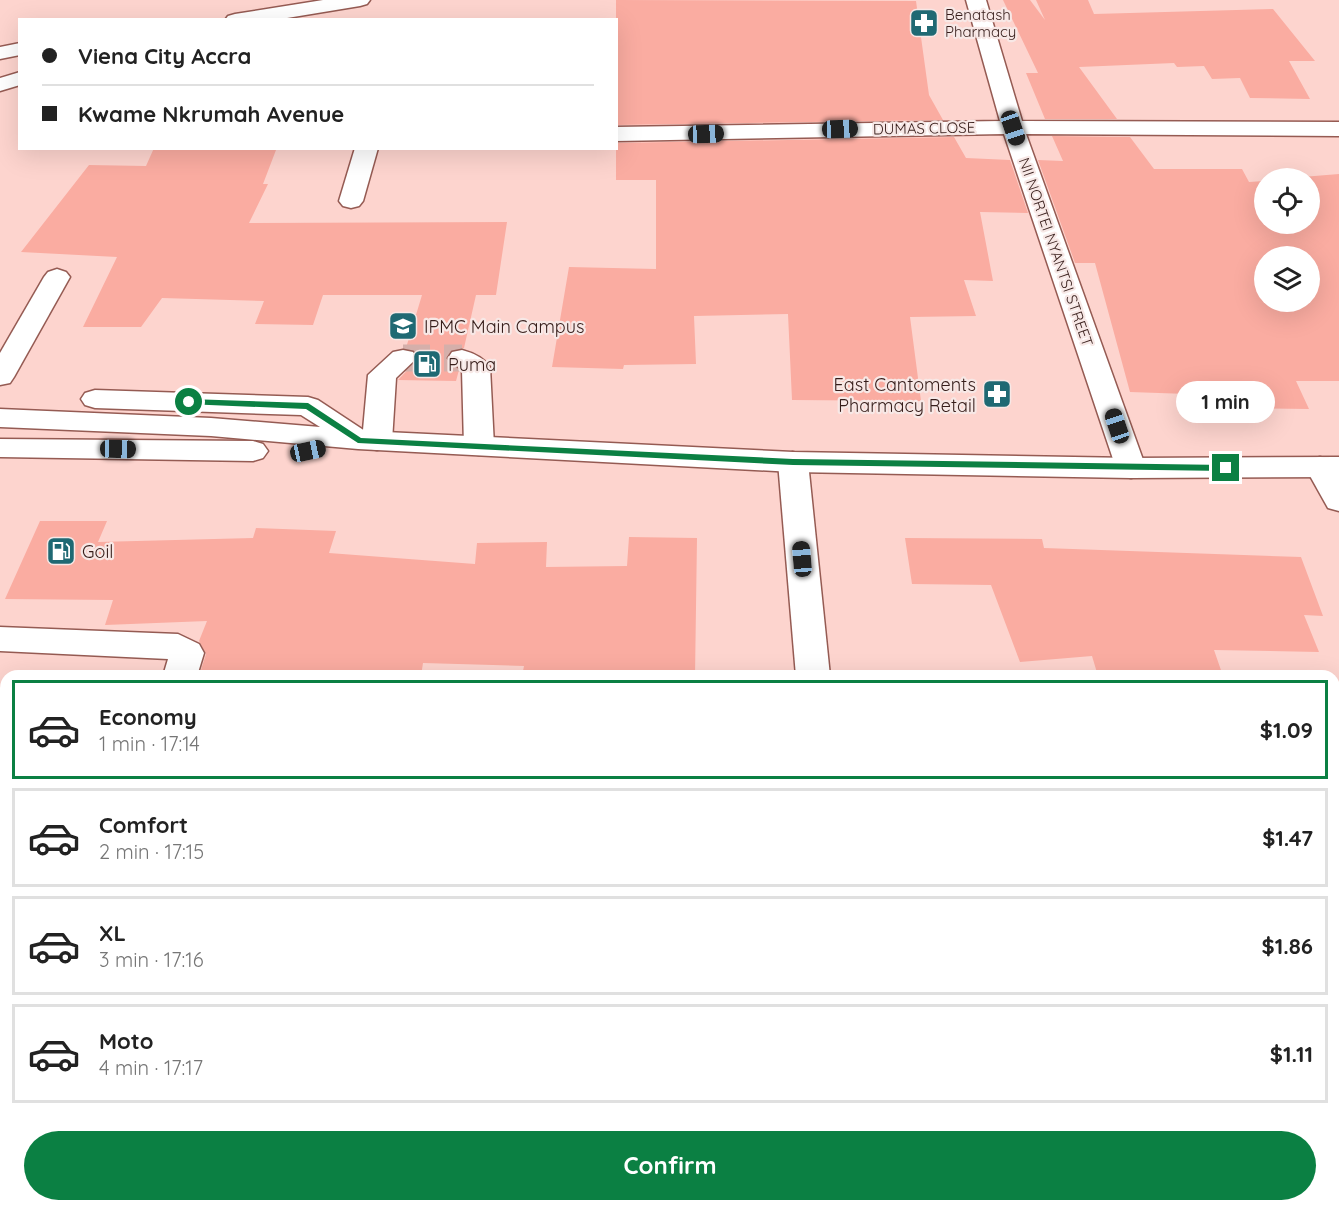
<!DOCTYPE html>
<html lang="en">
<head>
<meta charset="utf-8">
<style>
  body { margin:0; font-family:Quicksand,sans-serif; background:#f2f2f2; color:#222; height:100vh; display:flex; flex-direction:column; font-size:22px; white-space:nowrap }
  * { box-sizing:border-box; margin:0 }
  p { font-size:20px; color:#767676 }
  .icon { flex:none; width:33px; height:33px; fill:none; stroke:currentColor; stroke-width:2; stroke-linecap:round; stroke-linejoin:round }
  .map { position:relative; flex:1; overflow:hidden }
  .details { position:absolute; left:0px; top:670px; width:1340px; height:542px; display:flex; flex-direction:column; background:#fff; border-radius:18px 18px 0 0; box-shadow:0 6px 24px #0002 }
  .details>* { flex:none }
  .hud { position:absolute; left:18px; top:18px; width:600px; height:132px; border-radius:0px; box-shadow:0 6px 24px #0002; display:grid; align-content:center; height:132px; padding:0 24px; background:#fff }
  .tools { position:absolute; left:1254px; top:168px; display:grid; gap:12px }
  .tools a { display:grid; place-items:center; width:66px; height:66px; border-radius:50%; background:#fff; box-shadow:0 6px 24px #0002; font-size:30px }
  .end { position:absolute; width:27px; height:27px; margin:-14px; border:8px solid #0b8043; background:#fff; box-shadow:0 0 0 3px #fff }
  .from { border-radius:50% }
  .bubble { position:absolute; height:42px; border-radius:21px; background:#fff; box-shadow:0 6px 24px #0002; font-size:20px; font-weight:700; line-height:42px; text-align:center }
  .car { position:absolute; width:18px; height:36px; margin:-18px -9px; border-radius:8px; box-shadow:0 0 4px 2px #0007; background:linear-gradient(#222 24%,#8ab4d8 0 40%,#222 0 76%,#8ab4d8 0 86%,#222 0) }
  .hud b { display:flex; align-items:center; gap:21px; height:57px; font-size:22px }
  .hud b+b { border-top:2px solid #e0e0e0 }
  .hud i { width:15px; height:15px; background:#222 }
  ul { padding:10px 0 0; list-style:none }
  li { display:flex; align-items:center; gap:18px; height:99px; margin:0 12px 9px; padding:0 12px; border:3px solid #e0e0e0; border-radius:0px }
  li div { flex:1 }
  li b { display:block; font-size:22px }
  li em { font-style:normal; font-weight:700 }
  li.current { border-color:#0b8043 }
  li>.icon { width:54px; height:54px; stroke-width:1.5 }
  .button { display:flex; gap:12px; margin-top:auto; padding:12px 24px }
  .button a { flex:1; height:69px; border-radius:36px; background:#0b8043; color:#fff; font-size:24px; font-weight:700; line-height:69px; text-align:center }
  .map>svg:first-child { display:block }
  .building { fill:#faaca1; fill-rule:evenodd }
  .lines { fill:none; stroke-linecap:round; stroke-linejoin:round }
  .minor-tunnel { stroke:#d5afaa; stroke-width:27; stroke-dasharray:27 14; stroke-linecap:butt }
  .minor-casing { stroke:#955b53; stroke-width:3 }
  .major-casing { stroke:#955b53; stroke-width:3 }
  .minor { fill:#fff; fill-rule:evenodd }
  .major { fill:#fff; fill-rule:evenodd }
  .route { fill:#0b8043 }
  .labels { text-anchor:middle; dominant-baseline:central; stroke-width:4.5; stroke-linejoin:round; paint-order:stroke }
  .far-poi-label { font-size:15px; fill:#361d1a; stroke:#f7e8e6; text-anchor:start }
  .far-street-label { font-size:15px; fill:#361d1a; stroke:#f7e8e6 }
  .poi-label { font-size:18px; fill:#361d1a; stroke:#f7e8e6; text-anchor:start }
</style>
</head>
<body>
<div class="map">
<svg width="1339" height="1211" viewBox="0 0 1339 1211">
  <rect width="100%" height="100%" fill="#fdd4ce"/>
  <g class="building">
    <polygon points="616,0 916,1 929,95 943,120 616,125"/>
    <polygon points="1003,0 1030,0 1045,20 1036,0 1088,0 1094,14 1273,9 1315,61 1289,61 1310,99 1250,98 1240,78 1212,79 1204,66 1177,67 1174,63 1079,67 1117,119 1045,119 1026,73 1038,73"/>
    <path d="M1052 136 1130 137 1154 169H1242L1249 182 1264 181V224H1310V178H1290L1339 174V381H1296L1309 409 1222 408 1216 395 1130 392 1095 263H1075L1038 160 1063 161ZM1264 256H1310V302H1264Z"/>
    <polygon points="954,137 966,158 1010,160 1028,213 980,212 993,281 964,280 976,316 910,317 921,401 792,400 788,314 694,316 696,364 624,365 623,369 552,367 569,267 656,269 656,180 616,180 616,143"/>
    <polygon points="154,148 276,150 263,184 268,184 249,223 507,222 496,295 476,295 464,348 452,350 446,357 459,370 456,381 398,380 419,358 415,351 406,348 422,295 323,295 313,325 255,324 264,301 162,298 141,327 83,327 117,257 21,252 89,165 146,166"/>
    <polygon points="40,521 107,521 98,542 253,538 256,528 336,531 329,553 475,564 477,543 547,542 546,567 627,566 629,537 697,538 695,676 522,676 524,666 423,663 421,676 199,676 206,654 199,641 207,621 105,625 113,600 5,599"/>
    <polygon points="905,538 1042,539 1044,548 1301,557 1323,616 1304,615 1319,652 1214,650 1223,676 1098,676 1092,656 1020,662 991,585 912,584"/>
  </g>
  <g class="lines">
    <polyline class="minor-tunnel" points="403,358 462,358"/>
    <g class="minor-casing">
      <g id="minor">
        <polygon points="966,0 986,0 1022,121 1339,122 1339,136 1026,134 1146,468 1142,475 1131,478 1120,475 1116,468 1004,134 616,141 616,127 1000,121"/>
        <polygon points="355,148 378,148 363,201 359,206 351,208 343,206 339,201"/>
        <polygon points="57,269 66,272 70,277 14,377 10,383 0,385 0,353 44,277 48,272"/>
        <polygon points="403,350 413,352 417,358 396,378 392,441 387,448 377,450 367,448 362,441 368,375 393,352"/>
        <path d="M462 350C473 353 483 357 490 367L494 446 489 453 479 455 469 453 464 446 462 370 448 358 452 352Z"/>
        <polygon points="793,452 804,455 808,462 830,676 796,676 778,462 782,455"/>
        <polygon points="1320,457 1331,460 1339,474 1339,511 1328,508 1305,467 1309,460"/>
        <polygon points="0,627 178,634 199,644 204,653 197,676 163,676 168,659 0,651"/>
        <rect x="0" y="853" width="6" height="32"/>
        <polygon points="829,1206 875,1206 876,1211 830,1211"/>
      </g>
    </g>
    <g class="major-casing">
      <g id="major">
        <polygon points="323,0 370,0 367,4 360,6 275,20 225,20 228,16 235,14"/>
        <polygon points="20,43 20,55 0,59 0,47"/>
        <polygon points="20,72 20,85 0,91 0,78"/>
        <polygon points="95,390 308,397 318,400 365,431 793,452 1131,458 1339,457 1339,477 1131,478 793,472 358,449 211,436 0,427 0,409 211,418 320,427 301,415 95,408 85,405 81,399 85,393"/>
        <polygon points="0,439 253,441 263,444 268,451 263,458 253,461 0,457"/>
      </g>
    </g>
    <use href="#minor" class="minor"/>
    <use href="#major" class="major"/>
  </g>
  <polygon class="route" points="189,399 308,403 361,438 793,459 1226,465 1230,468 1226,471 793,465 358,443 306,409 186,404 186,400"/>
  <defs>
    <g id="pharmacy-square" transform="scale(1.5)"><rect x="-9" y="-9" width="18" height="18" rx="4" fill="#1f6973" stroke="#f7e8e6"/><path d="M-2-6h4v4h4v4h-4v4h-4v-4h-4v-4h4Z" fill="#fff"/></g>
    <g id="school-square" transform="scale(1.5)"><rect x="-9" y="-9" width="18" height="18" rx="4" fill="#1f6973" stroke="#f7e8e6"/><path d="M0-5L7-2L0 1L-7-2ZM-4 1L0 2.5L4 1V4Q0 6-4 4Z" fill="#fff"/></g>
    <g id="fuel-square" transform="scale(1.5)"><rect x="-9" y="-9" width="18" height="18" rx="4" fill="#1f6973" stroke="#f7e8e6"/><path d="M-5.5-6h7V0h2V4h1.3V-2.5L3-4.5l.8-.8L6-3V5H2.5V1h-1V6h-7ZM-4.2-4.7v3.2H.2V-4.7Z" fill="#fff"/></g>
  </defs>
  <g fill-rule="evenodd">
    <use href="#pharmacy-square" x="924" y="23"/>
    <use href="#school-square" x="403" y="326"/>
    <use href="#fuel-square" x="427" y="364"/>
    <use href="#pharmacy-square" x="997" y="394"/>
    <use href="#fuel-square" x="61" y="551"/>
  </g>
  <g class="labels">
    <g class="far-poi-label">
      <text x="945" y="14">Benatash<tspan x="945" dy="17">Pharmacy</tspan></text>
    </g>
    <g class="far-street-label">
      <text transform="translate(924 128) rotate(-1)">DUMAS CLOSE</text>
      <text transform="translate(1056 252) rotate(71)">NII NORTEI NYANTSI STREET</text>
    </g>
    <g class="poi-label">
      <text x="424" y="326">IPMC Main Campus</text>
      <text x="448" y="364">Puma</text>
      <text x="976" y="384" text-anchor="end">East Cantoments<tspan x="976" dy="21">Pharmacy Retail</tspan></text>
      <text x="82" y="551">Goil</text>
    </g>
  </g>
</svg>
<div class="tools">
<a><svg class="icon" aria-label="locate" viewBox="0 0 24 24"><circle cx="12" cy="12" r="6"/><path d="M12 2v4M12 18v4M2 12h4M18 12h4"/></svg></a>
<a><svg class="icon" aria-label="layers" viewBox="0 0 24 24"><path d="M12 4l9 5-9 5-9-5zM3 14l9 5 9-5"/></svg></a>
</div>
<i class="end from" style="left:189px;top:402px"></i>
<i class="end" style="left:1226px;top:468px"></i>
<div class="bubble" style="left:1176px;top:381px;width:99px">1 min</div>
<i class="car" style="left:1013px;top:128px;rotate:161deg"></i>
<i class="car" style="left:840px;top:129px;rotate:88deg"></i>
<i class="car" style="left:706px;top:134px;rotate:88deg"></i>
<i class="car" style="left:1117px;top:426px;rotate:341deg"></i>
<i class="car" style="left:118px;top:449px;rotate:91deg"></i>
<i class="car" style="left:308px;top:451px;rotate:78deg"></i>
<i class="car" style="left:802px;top:559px;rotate:355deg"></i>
<div class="hud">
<b><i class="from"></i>Viena City Accra</b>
<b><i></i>Kwame Nkrumah Avenue</b>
</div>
<section class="details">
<ul>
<li class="current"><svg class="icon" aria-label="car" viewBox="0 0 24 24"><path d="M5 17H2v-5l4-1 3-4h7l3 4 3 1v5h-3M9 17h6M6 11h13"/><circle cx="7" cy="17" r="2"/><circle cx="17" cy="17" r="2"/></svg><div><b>Economy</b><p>1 min · 17:14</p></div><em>$1.09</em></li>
<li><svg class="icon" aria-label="car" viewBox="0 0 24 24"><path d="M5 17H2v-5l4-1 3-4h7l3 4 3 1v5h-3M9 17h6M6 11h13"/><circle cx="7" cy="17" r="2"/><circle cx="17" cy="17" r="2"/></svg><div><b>Comfort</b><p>2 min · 17:15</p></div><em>$1.47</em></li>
<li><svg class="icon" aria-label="car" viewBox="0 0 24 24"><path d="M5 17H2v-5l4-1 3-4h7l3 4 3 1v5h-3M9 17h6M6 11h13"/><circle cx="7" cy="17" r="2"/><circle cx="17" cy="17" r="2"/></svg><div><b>XL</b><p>3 min · 17:16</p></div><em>$1.86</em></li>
<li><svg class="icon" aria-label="car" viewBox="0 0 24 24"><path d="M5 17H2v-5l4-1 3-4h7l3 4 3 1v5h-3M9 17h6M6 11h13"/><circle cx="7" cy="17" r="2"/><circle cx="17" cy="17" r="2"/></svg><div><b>Moto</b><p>4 min · 17:17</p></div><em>$1.11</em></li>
</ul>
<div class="button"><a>Confirm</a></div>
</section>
</div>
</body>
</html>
